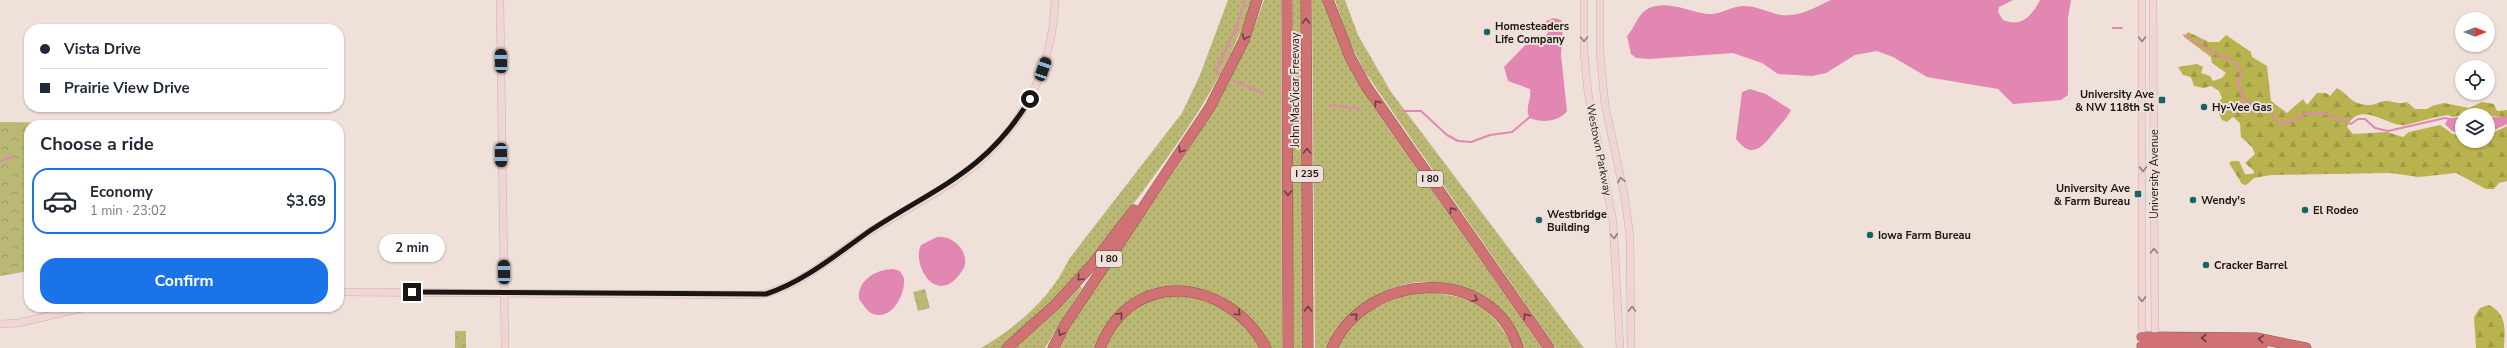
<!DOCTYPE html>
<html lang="en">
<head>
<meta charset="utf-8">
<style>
  body { margin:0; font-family:"Nunito Sans",sans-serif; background:#f6f6f7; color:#1f2937; height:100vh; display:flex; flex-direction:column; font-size:15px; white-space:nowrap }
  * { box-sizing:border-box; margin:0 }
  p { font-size:13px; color:#747a83 }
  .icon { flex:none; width:22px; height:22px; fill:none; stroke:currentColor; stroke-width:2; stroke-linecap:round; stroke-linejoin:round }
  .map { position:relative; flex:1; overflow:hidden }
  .sheet { position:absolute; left:24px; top:120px; width:320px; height:192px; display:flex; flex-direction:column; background:#fff; border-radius:16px; box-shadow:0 1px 3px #0004 }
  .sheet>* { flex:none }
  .hud { position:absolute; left:24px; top:24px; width:320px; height:88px; border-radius:16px; box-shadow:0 1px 3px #0004; display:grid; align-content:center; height:88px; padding:0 16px; background:#fff }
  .needle { width:26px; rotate:90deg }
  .tools { position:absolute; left:2455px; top:12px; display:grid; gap:8px }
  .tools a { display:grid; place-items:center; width:40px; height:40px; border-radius:50%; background:#fff; box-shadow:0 1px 3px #0004; font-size:20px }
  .end { position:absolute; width:18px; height:18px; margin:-9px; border:5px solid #1b1614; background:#fff; box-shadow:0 0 0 2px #fff }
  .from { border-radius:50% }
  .bubble { position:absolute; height:28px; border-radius:14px; background:#fff; box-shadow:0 1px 3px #0004; font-size:13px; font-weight:700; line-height:28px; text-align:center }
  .car { position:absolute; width:12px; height:24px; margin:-12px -6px; border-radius:5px; box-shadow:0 0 3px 1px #0007; background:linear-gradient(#222 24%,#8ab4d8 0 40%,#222 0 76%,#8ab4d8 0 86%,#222 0) }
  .hud b { display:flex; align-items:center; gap:14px; height:38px; font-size:15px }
  .hud b+b { border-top:1px solid #e0e1e3 }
  .hud i { width:10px; height:10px; background:#1f2937 }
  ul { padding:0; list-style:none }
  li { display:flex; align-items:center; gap:12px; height:66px; margin:0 8px 6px; padding:0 8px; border:2px solid #e0e1e3; border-radius:16px }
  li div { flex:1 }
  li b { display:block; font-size:15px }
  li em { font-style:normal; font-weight:700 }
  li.current { border-color:#1a73e8 }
  li>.icon { width:36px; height:36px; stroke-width:1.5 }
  h2 { padding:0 16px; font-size:18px; line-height:48px }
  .cta { display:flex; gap:8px; margin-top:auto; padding:8px 16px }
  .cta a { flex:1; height:46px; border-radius:16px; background:#1a73e8; color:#fff; font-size:16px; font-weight:700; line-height:46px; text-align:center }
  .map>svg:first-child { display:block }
  .grass { fill:url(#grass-dots) }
  .forest { fill:url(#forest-firs) }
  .park { fill:url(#park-crowns) }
  .water { fill:#e287b2 }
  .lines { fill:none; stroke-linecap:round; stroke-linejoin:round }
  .stream { stroke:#e287b2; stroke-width:2 }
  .secondary-casing { stroke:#c4b6af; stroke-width:8 }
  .highway-casing { stroke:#915252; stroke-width:11 }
  .secondary { stroke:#f1d5d5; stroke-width:7 }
  .highway { stroke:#d07274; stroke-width:10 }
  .oneway { stroke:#6c3f3f }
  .oneway2 { stroke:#917f7e }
  .route { stroke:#1b1614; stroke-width:5 }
  .poi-dot { fill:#166564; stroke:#efe1da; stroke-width:1.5 }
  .labels { text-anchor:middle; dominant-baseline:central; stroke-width:4; stroke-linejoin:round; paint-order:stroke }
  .shield { fill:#efe1da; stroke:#5b534f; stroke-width:1 }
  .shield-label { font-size:10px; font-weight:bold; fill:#1b1614 }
  .poi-label { font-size:11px; font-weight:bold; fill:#1b1614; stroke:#efe1da; text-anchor:start }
  .street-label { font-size:11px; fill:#1b1614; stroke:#efe1da }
</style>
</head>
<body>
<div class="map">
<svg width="2507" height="348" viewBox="0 0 2507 348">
  <defs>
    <pattern id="grass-dots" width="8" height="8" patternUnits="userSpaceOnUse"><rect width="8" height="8" fill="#bab873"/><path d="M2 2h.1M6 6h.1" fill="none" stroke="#9f9d63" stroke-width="1.8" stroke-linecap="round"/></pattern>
    <pattern id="forest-firs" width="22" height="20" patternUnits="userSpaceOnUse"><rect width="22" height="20" fill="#b8b34e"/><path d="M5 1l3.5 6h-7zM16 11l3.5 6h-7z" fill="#9e9943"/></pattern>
    <pattern id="park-crowns" width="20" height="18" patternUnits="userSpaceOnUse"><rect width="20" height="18" fill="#bab873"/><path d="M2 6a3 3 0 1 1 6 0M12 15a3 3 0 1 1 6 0" fill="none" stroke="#9f9d63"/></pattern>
  </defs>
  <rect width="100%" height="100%" fill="#efe1da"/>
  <g class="grass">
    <path d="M1228 0H1252C1229 71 1187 132 1143 191 1101 248 1057 303 1001 348H981C1017 327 1051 298 1069 259L1182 113 1200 75Z"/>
    <path d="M1264 0H1281L1282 348H1270C1231 272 1128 259 1096 348H1058C1125 231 1220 129 1264 0Z"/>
    <polygon points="1293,0 1301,0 1303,348 1293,348"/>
    <path d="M1312 0H1323L1344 56 1370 102 1542 348H1522C1514 323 1503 318 1482 305 1472 299 1461 289 1451 286 1405 269 1344 305 1327 348H1315Z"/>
    <polygon points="1335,0 1345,0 1358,35 1391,92 1584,348 1556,348 1365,72 1348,39"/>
    <polygon points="1079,285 1082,288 1045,348 1012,348"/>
    <path d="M1413 291C1464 295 1488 299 1514 348H1336C1357 311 1376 307 1413 291Z"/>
    <path d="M1175 294 1208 299 1242 321 1262 348H1103C1125 312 1133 304 1175 294Z"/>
  </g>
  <g class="forest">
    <path d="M2188 32 2209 42H2219L2226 35 2251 52 2252 57 2267 66 2271 101 2287 113 2303 99 2307 105 2317 93H2326L2330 96 2337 88C2350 96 2352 105 2370 105 2375 105 2380 101 2385 101 2394 101 2398 105 2407 102L2415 109H2427L2432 106 2444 103 2469 108 2482 102 2494 104 2497 111 2507 110V117L2462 115 2452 117 2448 115C2433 117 2419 122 2405 125 2390 128 2359 98 2347 127L2353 134 2387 132 2403 137 2409 132 2440 125 2453 134 2462 135V141H2488V135L2507 126V181L2499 183 2494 189H2486L2456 173 2419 177 2390 173 2271 175 2254 178 2246 185 2242 184 2229 163 2232 161H2239L2245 174H2253L2254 171 2245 163 2255 154 2252 147 2241 137 2240 123 2233 117 2227 122 2222 120 2215 105 2222 98 2219 91 2211 86 2204 88 2194 86 2191 77 2183 75 2178 67 2197 64 2203 67 2201 73 2210 76 2213 81 2222 78 2226 73 2212 63 2211 57 2184 37Z"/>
    <path d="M2489 305C2507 314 2505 329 2504 348H2476L2474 317 2480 308Z"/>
  </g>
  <g class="park">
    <polygon points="0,122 71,123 71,125 29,125 29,271 0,276"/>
    <polygon points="925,289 930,308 918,311 913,292"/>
    <rect x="455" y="331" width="11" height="17"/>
  </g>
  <g class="water">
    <path d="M1831 0H2013L1999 7 1998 12 2003 20C2022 28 2032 15 2040 0H2071L2068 18V95L2061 100 2013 104 1998 89 1927 77 1893 57 1877 51 1855 55 1826 73 1812 76 1778 74 1762 63 1733 53 1650 59 1636 58 1631 54 1627 36C1635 28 1637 14 1649 8 1669 0 1688 12 1708 14 1721 15 1731 6 1744 6 1755 6 1766 11 1776 14 1798 19 1813 8 1831 0Z"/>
    <path d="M1554 18 1561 20 1563 25 1561 55 1567 111C1559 122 1542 123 1530 118 1524 108 1532 100 1530 89L1508 81 1504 67 1530 40 1544 37 1548 33 1546 21Z"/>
    <path d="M1750 89 1766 94 1791 110C1788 117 1781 124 1776 130 1763 146 1753 161 1736 139L1742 92Z"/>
    <polygon points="2462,116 2462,134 2452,131 2445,124 2448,119"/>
    <polygon points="2488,117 2507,117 2507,124 2488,133"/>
    <path d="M937 237C953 235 970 252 964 268 960 274 955 281 949 284 928 294 913 260 921 245Z"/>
    <path d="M893 269 900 271 904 278C906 294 891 323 871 313 866 310 863 304 859 299 857 280 877 269 893 269Z"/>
  </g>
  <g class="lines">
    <g class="stream">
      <polyline points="2113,28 2122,28"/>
      <path d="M2184 35 2219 56 2232 60 2241 72 2238 85 2245 101C2263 105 2268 107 2279 123 2294 124 2294 119 2305 114 2320 109 2338 119 2351 124L2358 119H2365L2375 128 2388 131 2445 118 2450 119"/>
      <polyline points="1220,74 1215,72 1236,28 1245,0"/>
      <polyline points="1234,81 1262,93"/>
      <polyline points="1331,105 1360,109"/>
      <polyline points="1403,111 1421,111 1447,135 1458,141 1471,142 1490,135 1512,132 1531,116"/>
      <polyline points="0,161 12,157"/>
    </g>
    <g class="secondary-casing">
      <g id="secondary">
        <polyline points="500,0 505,348"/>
        <polyline points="1584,0 1584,52 1588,93 1613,221 1620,348"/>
        <polyline points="1600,0 1600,53 1605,105 1624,193 1630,236 1631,348"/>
        <polyline points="2153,0 2155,342"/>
        <path d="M339 292 757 295C797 289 833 256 866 234 897 214 930 198 960 177 1019 136 1053 71 1055 0"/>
        <polyline points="0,324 18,323 87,307"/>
        <polyline points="2142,342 2142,0"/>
      </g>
    </g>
    <g class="highway-casing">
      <g id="highway">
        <polyline points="1287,0 1288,348"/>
        <polyline points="1306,0 1308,348"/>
        <polyline points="1328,0 1350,57 1366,86 1549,348"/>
        <polyline points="2142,337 2256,338 2306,348"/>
        <polyline points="2142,346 2262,348"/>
        <polyline points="1007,348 1055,305 1092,265 1134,210"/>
        <polyline points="1053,348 1065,325 1210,107 1244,40 1257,0"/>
        <path d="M1100 348C1132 266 1228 278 1266 348"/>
        <path d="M1332 348C1366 271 1492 264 1518 348"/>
      </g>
    </g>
    <use href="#secondary" class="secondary"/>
    <use href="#highway" class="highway"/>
  </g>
  <defs><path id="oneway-chevron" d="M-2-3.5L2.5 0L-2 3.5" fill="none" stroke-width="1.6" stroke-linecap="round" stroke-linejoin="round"/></defs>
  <g class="oneway">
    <use href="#oneway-chevron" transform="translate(1306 21) rotate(-90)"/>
    <use href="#oneway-chevron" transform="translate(1245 37) rotate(110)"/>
    <use href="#oneway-chevron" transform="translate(1377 103) rotate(-125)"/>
    <use href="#oneway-chevron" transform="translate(1181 150) rotate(124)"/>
    <use href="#oneway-chevron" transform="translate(1307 151) rotate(-90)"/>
    <use href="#oneway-chevron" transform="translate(1288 193) rotate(90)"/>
    <use href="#oneway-chevron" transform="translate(1452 210) rotate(-125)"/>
    <use href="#oneway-chevron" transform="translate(1080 278) rotate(133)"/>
    <use href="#oneway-chevron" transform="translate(1475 299) rotate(27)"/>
    <use href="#oneway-chevron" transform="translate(1308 309) rotate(-90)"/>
    <use href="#oneway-chevron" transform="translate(1238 313) rotate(42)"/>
    <use href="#oneway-chevron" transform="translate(1120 315) rotate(-47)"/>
    <use href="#oneway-chevron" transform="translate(1355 316) rotate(-44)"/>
    <use href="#oneway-chevron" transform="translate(1526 316) rotate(-125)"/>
    <use href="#oneway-chevron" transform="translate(1061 333) rotate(118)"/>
    <use href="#oneway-chevron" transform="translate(2204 338) rotate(-180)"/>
    <use href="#oneway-chevron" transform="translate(2261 339) rotate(-175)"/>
  </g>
  <g class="oneway2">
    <use href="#oneway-chevron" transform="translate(1584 39) rotate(89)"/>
    <use href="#oneway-chevron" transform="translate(2142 39) rotate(90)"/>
    <use href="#oneway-chevron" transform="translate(2143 169) rotate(90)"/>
    <use href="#oneway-chevron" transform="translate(1621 180) rotate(-102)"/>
    <use href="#oneway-chevron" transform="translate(1614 236) rotate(86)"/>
    <use href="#oneway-chevron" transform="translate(2154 251) rotate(-90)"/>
    <use href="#oneway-chevron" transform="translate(2142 299) rotate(90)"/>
    <use href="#oneway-chevron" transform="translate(1632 309) rotate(-90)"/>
  </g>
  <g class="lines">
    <path class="route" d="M412 292 766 294C804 282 838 253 871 230 937 187 987 171 1030 99"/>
  </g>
  <g class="poi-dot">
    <circle cx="1487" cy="32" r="4"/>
    <rect x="2158" y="96" width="8" height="8" rx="2"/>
    <circle cx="2204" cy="107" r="4"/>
    <rect x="2134" y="190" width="8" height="8" rx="2"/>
    <circle cx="2193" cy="200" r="4"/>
    <circle cx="2305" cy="210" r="4"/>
    <circle cx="1539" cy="220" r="4"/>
    <circle cx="1870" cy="235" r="4"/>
    <circle cx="2206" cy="265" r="4"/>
  </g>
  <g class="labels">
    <g class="shield">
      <rect x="1291" y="166" width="32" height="16" rx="3"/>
      <rect x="1417" y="171" width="26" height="16" rx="3"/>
      <rect x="1096" y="251" width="26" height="16" rx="3"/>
    </g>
    <g class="shield-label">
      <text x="1307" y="174">I 235</text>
      <text x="1430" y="179">I 80</text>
      <text x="1109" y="259">I 80</text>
    </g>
    <g class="poi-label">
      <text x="1495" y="26">Homesteaders<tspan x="1495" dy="13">Life Company</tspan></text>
      <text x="2154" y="94" text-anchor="end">University Ave<tspan x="2154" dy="13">&amp; NW 118th St</tspan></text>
      <text x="2212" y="107">Hy-Vee Gas</text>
      <text x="2130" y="188" text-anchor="end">University Ave<tspan x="2130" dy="13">&amp; Farm Bureau</tspan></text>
      <text x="2201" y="200">Wendy's</text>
      <text x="2313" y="210">El Rodeo</text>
      <text x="1547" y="214">Westbridge<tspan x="1547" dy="13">Building</tspan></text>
      <text x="1878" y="235">Iowa Farm Bureau</text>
      <text x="2214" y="265">Cracker Barrel</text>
    </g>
    <g class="street-label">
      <text transform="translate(1295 90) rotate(-90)">John MacVicar Freeway</text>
      <text transform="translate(1599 150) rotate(79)">Westown Parkway</text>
      <text transform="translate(2154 174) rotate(-90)">University Avenue</text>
    </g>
  </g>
</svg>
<div class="tools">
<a><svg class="needle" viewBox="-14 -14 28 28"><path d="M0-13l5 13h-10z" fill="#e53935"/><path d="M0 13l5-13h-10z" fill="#747a83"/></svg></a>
<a><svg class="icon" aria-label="locate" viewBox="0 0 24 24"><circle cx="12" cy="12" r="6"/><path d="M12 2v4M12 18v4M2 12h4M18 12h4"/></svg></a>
<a><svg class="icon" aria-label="layers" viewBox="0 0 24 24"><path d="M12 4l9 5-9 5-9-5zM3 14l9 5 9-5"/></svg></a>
</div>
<i class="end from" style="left:1030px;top:99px"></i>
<i class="end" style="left:412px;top:292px"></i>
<div class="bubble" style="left:379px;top:234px;width:66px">2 min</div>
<i class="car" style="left:501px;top:61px;rotate:359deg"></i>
<i class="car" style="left:1043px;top:69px;rotate:19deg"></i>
<i class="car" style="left:501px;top:155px;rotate:179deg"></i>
<i class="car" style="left:504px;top:272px;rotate:359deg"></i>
<div class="hud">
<b><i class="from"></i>Vista Drive</b>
<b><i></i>Prairie View Drive</b>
</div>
<section class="sheet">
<h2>Choose a ride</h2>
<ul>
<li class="current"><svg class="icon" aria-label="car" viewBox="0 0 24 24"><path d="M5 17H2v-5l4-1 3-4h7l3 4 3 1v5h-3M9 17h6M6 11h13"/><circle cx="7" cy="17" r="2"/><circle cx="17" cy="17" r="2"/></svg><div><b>Economy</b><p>1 min · 23:02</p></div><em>$3.69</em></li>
</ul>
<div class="cta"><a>Confirm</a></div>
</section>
</div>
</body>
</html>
